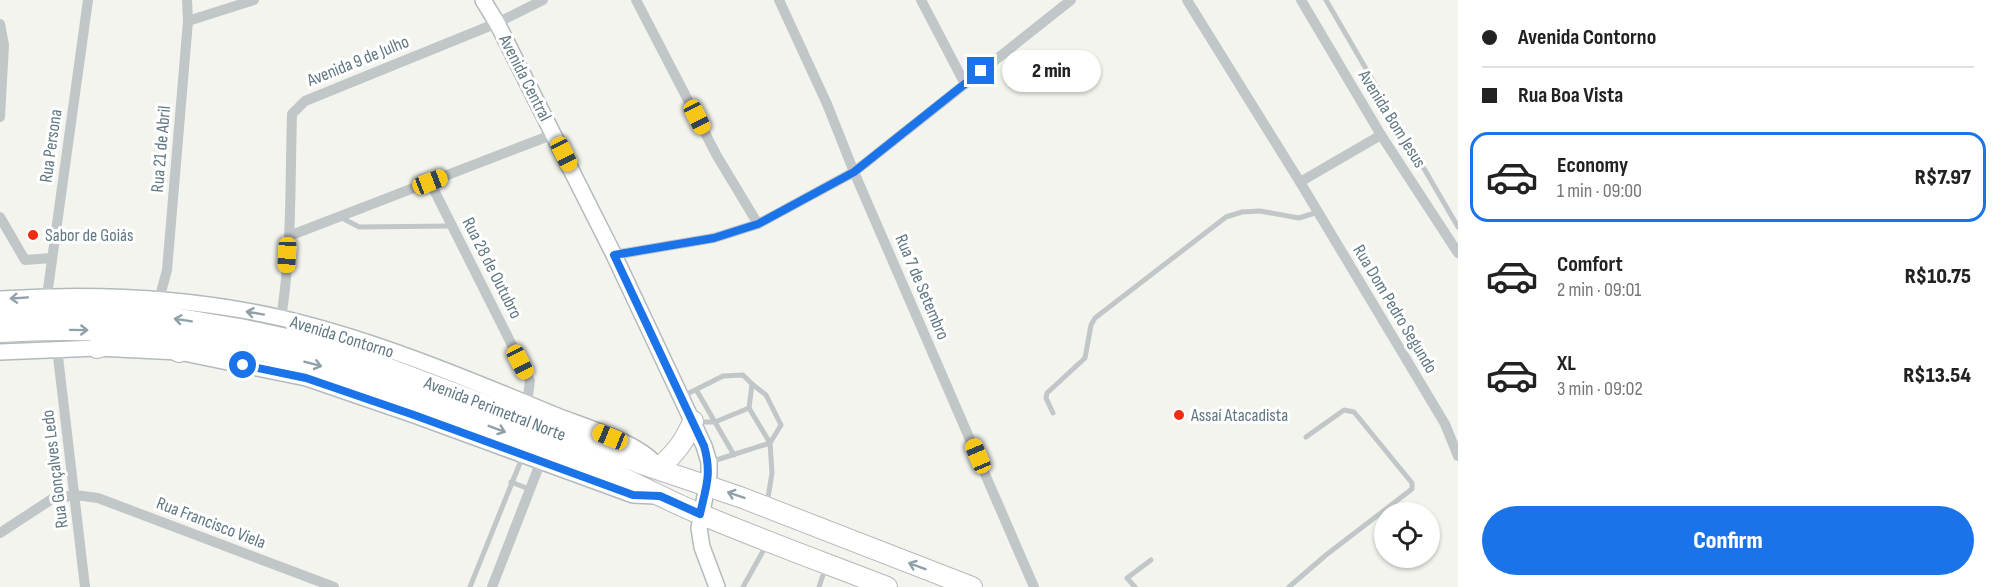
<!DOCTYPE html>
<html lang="en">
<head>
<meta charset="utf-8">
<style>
  body { margin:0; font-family:"Sofia Sans Condensed",sans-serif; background:#f6f6f6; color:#222; height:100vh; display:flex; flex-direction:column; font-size:22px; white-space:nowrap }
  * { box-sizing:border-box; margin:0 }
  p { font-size:20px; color:#767676 }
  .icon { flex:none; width:33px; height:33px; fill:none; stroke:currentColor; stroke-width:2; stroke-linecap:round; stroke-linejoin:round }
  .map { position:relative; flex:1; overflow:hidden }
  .panel { display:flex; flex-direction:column; background:#fff; width:540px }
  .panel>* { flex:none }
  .banner { display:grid; align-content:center; height:132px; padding:0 24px; background:#fff }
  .fabs { position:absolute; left:1374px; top:502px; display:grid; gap:12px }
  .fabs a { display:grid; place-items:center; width:66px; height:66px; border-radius:50%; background:#fff; box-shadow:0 2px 4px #0004; font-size:30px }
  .end { position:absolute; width:27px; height:27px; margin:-14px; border:8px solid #1a73e8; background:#fff; box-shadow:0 0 0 3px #fff }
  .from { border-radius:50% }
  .bubble { position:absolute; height:42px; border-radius:21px; background:#fff; box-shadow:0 2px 4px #0004; font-size:20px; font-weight:800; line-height:42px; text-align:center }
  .car { position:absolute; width:18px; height:36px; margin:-18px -9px; border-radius:8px; box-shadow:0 0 4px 2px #0007; background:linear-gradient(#f5c518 24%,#345 0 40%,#f5c518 0 76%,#345 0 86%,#f5c518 0) }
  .banner b { display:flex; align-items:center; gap:21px; height:57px; font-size:22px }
  .banner b+b { border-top:2px solid #e0e0e0 }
  .banner i { width:15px; height:15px; background:#222 }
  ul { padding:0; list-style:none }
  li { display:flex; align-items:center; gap:18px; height:90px; margin:0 12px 9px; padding:0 12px; border:3px solid transparent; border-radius:18px }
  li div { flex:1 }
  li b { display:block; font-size:22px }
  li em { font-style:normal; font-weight:800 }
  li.active { border-color:#1a73e8 }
  li>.icon { width:54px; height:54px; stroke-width:1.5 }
  .action { display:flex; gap:12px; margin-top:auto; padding:12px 24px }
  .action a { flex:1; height:69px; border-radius:36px; background:#1a73e8; color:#fff; font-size:24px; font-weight:800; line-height:69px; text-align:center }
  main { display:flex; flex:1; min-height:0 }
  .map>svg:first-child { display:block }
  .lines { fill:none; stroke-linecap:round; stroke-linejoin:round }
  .secondary-casing { stroke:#b3babd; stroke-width:18 }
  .highway-casing { stroke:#b3b8ba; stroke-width:22 }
  .lane { stroke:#c1c6c8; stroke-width:5 }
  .street { stroke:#c1c6c8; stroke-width:10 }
  .secondary { stroke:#fff; stroke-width:15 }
  .highway { stroke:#fff; stroke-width:20 }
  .oneway { stroke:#90a0a8 }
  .route { stroke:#1a73e8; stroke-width:8 }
  .poi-dot { fill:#f22c12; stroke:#fff; stroke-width:2 }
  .labels { text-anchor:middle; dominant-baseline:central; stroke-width:6; stroke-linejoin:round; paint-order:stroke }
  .street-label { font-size:18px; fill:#607883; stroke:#fff }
  .poi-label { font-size:18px; fill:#607883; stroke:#fff; text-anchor:start }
</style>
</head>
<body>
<main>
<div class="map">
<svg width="1458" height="587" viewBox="0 0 1458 587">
  <rect width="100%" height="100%" fill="#f4f4ef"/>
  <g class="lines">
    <g class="secondary-casing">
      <g id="secondary">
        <polyline points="483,0 497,23 614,255 704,446 709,462 709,475 699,528 702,547 717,587"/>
        <path d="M0 299C93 293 190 297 281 318 373 339 468 379 555 415 582 426 645 444 658 468"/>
        <polyline points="0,352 97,348 179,352 306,378 414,415 633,495 655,496"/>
      </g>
    </g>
    <g class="highway-casing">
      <g id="highway">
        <polyline points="0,315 43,312 105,313 168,317 240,329 305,343 374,363 639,463 740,497 972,587"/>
        <path d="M0 332C92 326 185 333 275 354 346 370 415 398 483 424 534 443 586 461 636 484 657 494 678 505 700 514 762 540 825 563 887 587"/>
        <polyline points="97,348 145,334 179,352"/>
        <path d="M658 468C675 454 685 441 693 421"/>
      </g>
    </g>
    <g class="lane">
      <polyline points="1326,0 1458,227"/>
      <polyline points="342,218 359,227 452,226"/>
      <polyline points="697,391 734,455"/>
      <polyline points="683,396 723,376 743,375 752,384 749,408 770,443 772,473 767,504"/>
      <polyline points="1053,413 1046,398 1047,393 1085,358 1091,325 1095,318 1226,217 1242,212 1260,211 1299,218 1318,212"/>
      <polyline points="697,422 715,422 749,408"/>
      <polyline points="710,462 770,443 781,425 766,395 752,384"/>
      <polyline points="511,482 529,489"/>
      <polyline points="470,587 522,458"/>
      <polyline points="743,587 767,544"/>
      <polyline points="819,587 825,569"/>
      <polyline points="1135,587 1127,578 1151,560"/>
      <polyline points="1289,587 1326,555 1412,489 1412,483 1354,412 1344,410 1306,437"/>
    </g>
    <g class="street">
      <polyline points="636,0 717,156 758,224"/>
      <polyline points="779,0 827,104 854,172 1034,587"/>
      <polyline points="921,0 965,84"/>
      <polyline points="1187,0 1300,182 1445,424 1458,456"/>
      <polyline points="1301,0 1381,135 1458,253"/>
      <polyline points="188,21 254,0"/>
      <polyline points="0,24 4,45 0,117"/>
      <polyline points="430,182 530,381 527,403"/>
      <polyline points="1300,182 1381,135"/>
      <polyline points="0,217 25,260 52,258"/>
      <polyline points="289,236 554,134"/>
      <polyline points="614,255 714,238 758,224 854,172 1071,0"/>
      <polyline points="47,296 88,0"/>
      <polyline points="159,300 167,270 188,21 187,0"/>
      <path d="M281 318C292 251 290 181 292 114L305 101 497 23 543 0"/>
      <polyline points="57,348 85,587"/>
      <polyline points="0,533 52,499 75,495 98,498 334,587"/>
      <polyline points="492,587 541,461"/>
    </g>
    <use href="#secondary" class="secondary"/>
    <use href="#highway" class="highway"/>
  </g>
  <defs><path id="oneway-shaft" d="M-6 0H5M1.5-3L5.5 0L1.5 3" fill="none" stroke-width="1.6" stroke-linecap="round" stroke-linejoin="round" transform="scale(1.5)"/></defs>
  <g class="oneway">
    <use href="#oneway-shaft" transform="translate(19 298) rotate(176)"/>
    <use href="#oneway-shaft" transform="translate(255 313) rotate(-170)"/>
    <use href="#oneway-shaft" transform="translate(183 320) rotate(-171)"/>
    <use href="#oneway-shaft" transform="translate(79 330) rotate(1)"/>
    <use href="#oneway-shaft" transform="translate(313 364) rotate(15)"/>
    <use href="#oneway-shaft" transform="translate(497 429) rotate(21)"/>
    <use href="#oneway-shaft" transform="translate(736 495) rotate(-161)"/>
    <use href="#oneway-shaft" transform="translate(917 566) rotate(-159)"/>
  </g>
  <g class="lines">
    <path class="route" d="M243 365 306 378 414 415 633 495 660 496 700 514C706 487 712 474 704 446L614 255 714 238 758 224 854 172 981 71"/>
  </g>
  <g class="poi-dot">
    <circle cx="33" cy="235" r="6"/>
    <circle cx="1179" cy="415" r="6"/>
  </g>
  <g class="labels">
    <g class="street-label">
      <text transform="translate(358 61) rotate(-22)">Avenida 9 de Julho</text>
      <text transform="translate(525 78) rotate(63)">Avenida Central</text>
      <text transform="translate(1392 119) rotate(58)">Avenida Bom Jesus</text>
      <text transform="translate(51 146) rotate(-82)">Rua Persona</text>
      <text transform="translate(161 149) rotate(-85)">Rua 21 de Abril</text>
      <text transform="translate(492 268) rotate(63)">Rua 28 de Outubro</text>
      <text transform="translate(922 287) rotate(67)">Rua 7 de Setembro</text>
      <text transform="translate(1395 309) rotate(59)">Rua Dom Pedro Segundo</text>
      <text transform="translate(342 337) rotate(17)">Avenida Contorno</text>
      <text transform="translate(495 409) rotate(21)">Avenida Perimetral Norte</text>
      <text transform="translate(55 469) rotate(-97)">Rua Gonçalves Ledo</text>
      <text transform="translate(211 523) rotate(21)">Rua Francisco Viela</text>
    </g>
    <g class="poi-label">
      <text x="45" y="235">Sabor de Goiás</text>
      <text x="1191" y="415">Assaí Atacadista</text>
    </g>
  </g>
</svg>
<div class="fabs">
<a><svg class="icon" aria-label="locate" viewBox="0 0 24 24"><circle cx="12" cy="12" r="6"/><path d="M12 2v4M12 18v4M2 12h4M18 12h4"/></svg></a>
</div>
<i class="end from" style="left:243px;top:365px"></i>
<i class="end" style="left:981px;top:71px"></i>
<div class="bubble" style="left:1002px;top:50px;width:99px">2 min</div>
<i class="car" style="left:697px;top:117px;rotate:153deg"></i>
<i class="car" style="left:564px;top:154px;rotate:154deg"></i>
<i class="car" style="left:430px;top:182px;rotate:69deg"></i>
<i class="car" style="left:287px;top:255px;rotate:183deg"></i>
<i class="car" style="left:520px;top:362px;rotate:153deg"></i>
<i class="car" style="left:610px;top:437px;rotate:292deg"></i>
<i class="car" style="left:978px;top:456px;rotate:337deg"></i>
</div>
<section class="panel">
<div class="banner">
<b><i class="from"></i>Avenida Contorno</b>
<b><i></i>Rua Boa Vista</b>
</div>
<ul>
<li class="active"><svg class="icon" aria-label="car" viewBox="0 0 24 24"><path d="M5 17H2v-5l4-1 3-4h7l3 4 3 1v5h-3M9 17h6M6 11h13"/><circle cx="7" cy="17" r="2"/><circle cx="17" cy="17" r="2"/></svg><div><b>Economy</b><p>1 min · 09:00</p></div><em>R$7.97</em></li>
<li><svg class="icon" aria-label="car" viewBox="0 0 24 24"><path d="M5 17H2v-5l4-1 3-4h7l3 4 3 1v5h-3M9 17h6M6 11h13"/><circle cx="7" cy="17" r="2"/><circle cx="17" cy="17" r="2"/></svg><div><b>Comfort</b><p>2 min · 09:01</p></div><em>R$10.75</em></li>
<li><svg class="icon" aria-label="car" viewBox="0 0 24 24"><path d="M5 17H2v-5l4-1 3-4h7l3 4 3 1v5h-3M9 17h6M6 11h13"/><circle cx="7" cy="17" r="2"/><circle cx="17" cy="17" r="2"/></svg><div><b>XL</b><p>3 min · 09:02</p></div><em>R$13.54</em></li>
</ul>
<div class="action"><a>Confirm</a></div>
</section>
</main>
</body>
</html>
